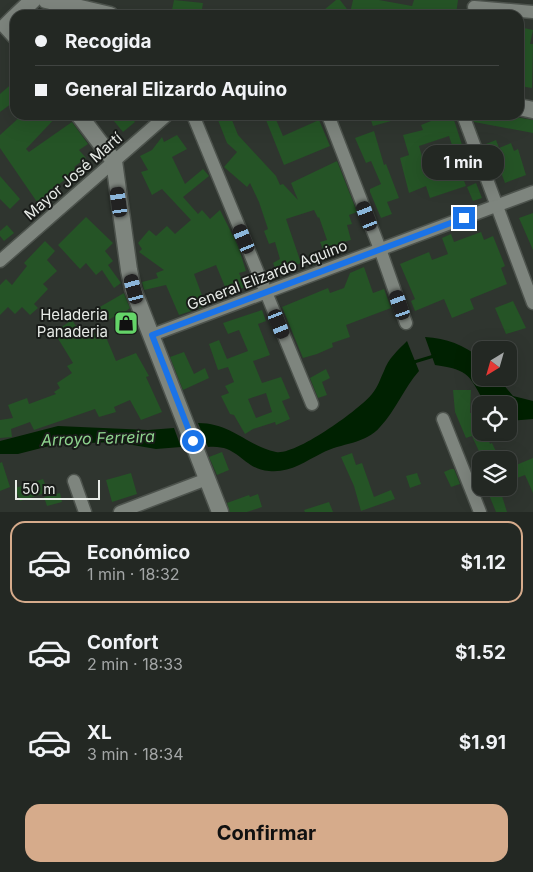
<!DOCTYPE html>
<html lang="es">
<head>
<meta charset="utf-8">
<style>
  body { margin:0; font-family:Inter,sans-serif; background:#2b302b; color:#f1f3f6; height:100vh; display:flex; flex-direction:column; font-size:19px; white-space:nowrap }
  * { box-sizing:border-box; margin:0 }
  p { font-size:16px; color:#a3a6a6 }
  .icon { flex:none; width:28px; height:28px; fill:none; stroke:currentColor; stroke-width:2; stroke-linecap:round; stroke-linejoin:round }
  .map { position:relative; height:512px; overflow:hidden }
  .panel { display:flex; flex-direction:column; background:#232823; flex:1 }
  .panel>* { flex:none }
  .hud { position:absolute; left:10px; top:10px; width:514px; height:110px; border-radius:15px; box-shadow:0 5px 20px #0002,0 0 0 1px #404441; display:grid; align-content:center; height:110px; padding:0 25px; background:#232823 }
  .needle { width:32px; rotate:217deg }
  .fabs { position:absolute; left:472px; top:341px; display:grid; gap:10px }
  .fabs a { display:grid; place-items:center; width:45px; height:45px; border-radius:10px; background:#232823; box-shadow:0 5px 20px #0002,0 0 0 1px #404441; font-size:25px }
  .scale { position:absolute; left:15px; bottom:12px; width:85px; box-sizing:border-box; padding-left:5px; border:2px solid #e7ebe7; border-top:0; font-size:14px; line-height:18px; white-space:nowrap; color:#e7ebe7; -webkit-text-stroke:4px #191c19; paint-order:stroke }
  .end { position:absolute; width:22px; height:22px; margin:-11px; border:6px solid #1a73e8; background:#fff; box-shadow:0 0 0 2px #fff }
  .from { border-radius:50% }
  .bubble { position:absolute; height:35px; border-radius:15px; background:#232823; box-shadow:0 5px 20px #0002,0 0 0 1px #404441; font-size:16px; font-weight:700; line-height:35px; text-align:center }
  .car { position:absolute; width:15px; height:30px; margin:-15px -8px; border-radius:6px; box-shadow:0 0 4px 1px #0007; background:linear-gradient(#222 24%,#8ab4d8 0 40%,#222 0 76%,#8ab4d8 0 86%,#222 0) }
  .hud b { display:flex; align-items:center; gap:18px; height:48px; font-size:19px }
  .hud b+b { border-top:1px solid #404441 }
  .hud i { width:12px; height:12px; background:#f1f3f6 }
  ul { padding:9px 0 0; list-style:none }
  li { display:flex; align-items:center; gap:15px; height:82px; margin:0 10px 8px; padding:0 15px; border:2px solid transparent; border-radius:15px }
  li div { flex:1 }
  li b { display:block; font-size:19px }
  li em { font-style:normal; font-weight:700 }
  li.on { border-color:#d6ab8b }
  li>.icon { width:45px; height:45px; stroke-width:1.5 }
  .primary-button { display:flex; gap:10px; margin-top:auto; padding:10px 25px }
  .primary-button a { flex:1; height:58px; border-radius:15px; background:#d6ab8b; color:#111; font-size:20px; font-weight:700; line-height:58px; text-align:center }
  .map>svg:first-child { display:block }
  .water { fill:#002101 }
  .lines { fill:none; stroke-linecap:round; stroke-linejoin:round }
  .stream { stroke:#002101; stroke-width:3 }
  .building { fill:#255426; fill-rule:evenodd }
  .minor-casing { stroke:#4d534d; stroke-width:15 }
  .tertiary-casing { stroke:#4d534d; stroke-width:19 }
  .minor { stroke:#7e857e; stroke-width:12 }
  .tertiary { stroke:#7e857e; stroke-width:16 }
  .route { stroke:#1a73e8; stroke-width:6 }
  .labels { text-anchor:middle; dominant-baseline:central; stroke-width:4; stroke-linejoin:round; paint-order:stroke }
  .street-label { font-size:15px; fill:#e7ebe7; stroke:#191c19 }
  .poi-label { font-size:15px; fill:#e7ebe7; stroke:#191c19; text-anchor:end }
  .water-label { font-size:16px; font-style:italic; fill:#8ed48e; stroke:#191c19 }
</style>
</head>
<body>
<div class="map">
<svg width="533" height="512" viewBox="0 0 533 512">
  <rect width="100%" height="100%" fill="#2f352f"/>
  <g class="water">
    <path d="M425 337C447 338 463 345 481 358V378H498L513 396 533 401V419L509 421V405H486C469 376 471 370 435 365Z"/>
    <path d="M407 341 419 371C404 388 396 410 380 427 366 444 341 443 322 453 304 462 290 473 269 471 242 469 240 444 208 447L198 423C232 423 247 446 276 452 295 456 359 410 372 394 378 387 380 379 384 371 388 359 398 350 407 341Z"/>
    <polygon points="58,426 148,430 174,428 181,447 156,449 115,442 57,444 18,454 0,454 0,441"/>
  </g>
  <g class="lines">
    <polyline class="stream" points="414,362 434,356"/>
  </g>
  <g class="building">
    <polygon points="174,0 203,3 201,15 171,15"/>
    <polygon points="336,0 340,0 350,13 353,0 379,0 412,6 414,0 458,0 456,15 318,15"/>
    <polygon points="524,28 533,30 530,44 533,44 532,88 519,86 519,33 523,33"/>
    <polygon points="15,81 15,101 0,112 0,94"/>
    <polygon points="22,115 58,115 26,149 29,152 72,122 88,144 79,150 86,158 74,167 77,170 37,202 0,148 0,135"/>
    <polygon points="109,115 129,115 135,122 123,132"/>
    <polygon points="216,115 230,115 238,135 276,176 280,185 283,184 298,200 291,183 337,161 357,212 349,215 352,224 347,225 351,240 340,243 342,246 331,251 332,255 313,265 309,254 323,249 320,242 327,240 319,217 318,218 314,210 286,219 301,263 277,272 273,263 280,259 275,242 269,244 264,231 268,229 259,202 250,183 247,187 224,167 237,152 227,143"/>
    <polygon points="264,115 274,115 283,136 319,120 330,146 284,165"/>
    <polygon points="369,115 401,115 402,118 373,126"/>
    <polygon points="446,115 452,115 454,120 464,151 455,154 449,136 419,146 426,170 461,154 465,164 459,167 466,186 430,198 426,186 409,193 400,158 409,155 403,135 423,130 421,125"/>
    <polygon points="472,115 504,115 533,120 533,133 474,122"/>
    <polygon points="374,131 384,165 386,164 399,198 387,202 392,214 381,218 370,192 370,189 381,184 371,161 366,163 355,138"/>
    <polygon points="177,135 187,149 172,157 185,184 203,169 209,176 183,197 198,214 202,210 210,219 220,210 238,246 246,271 239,273 245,287 228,294 216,265 194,274 206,306 179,315 166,285 144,290 142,282 158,278 156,273 164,270 139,252 142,249 138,243 149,230 156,236 167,226 175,234 191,220 162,189 152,195 141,172 148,170 140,156 152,150 162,137 164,142"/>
    <polygon points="496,140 499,148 511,143 514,151 518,149 526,175 505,183 494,154 490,155 486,144"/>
    <polygon points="0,176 20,199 10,209 0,199"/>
    <polygon points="476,183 482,198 473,201 467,187"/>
    <polygon points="533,213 533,250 519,218"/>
    <polygon points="86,217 113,243 105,251 113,261 108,265 121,283 114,288 102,270 96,275 86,263 80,269 58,245"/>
    <polygon points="7,225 14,233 4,241 0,236 0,231"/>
    <polygon points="481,232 484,240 493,236 505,266 501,268 507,284 470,299 474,309 452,318 444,299 415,311 411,301 415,299 400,264 429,252 432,260 448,254 442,238 451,234 454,242"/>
    <polygon points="45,241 55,251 47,260 57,271 43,284 48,289 34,304 38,308 30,315 22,307 15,314 8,307 0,315 0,285 6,279 12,285 27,266 24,263"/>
    <polygon points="364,267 373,293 384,289 391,308 346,325 350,337 332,343 333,347 317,354 303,358 282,307 328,288 330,293 344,288 350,273"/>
    <polygon points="124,293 130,308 126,311 133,328 124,332 117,315 105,322 98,308"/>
    <polygon points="513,301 526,328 506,334 495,308"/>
    <path d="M262 310 266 321 258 324 270 355 253 361 262 383 281 377 290 398 282 401 290 419 276 425 275 422 253 429 245 434 234 415 230 414 221 396 229 393 225 386 234 382 228 367 218 370 209 344 219 340 227 359 248 351 239 330 228 334 223 323ZM266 393 272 412 256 418 248 399Z"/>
    <polygon points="72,320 84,338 103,330 116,361 136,353 149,376 146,377 162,412 141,420 130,400 114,407 116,412 99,417 95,409 34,430 30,422 11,429 12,437 0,438 0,420 13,418 8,405 27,398 29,404 56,394 54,392 60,388 57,383 72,373 67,366 73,363 54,332"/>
    <polygon points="184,352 194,374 205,368 209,378 183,390 170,357"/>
    <polygon points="326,369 330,378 322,382 327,395 318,398 310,378"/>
    <polygon points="453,390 471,390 470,413 477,412 481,432 486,432 490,444 492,443 500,460 483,460 472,436 466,438 455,412"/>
    <polygon points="222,452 229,470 217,475 209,457"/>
    <polygon points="352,453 356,465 362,463 374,497 391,490 395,499 361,511 354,486 341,457"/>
    <polygon points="533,458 533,493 525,475 509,481 509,468"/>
    <polygon points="2,462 10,487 0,491 0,463"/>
    <polygon points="451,469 454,469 460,484 451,487 444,472"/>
    <polygon points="131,473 137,494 112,502 106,480"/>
    <polygon points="417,473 421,484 410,488 406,476"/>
    <polygon points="43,479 48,492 20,501 15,488"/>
    <polygon points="494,488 503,488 506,495 502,496 507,512 496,512 487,490"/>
    <polygon points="60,493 62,502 47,506 44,497"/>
    <polygon points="258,494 262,507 247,512 230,512 227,503 249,495 250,497"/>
    <polygon points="329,502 333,512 305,512 304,510"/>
  </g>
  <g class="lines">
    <g class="minor-casing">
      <g id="minor">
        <polyline points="474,7 533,12"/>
        <polyline points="193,115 312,404"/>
        <polyline points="328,115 380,249 406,323"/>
        <polyline points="463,115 533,303"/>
        <polyline points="0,261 167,115"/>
        <polyline points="152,335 533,192"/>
        <polyline points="443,419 480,512"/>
        <polyline points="74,481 85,512"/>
        <polyline points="120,512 207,479"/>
      </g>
    </g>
    <g class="tertiary-casing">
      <g id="tertiary">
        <polyline points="46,0 110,15"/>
        <polyline points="17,15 33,0"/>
        <polyline points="15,17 6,26 15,36"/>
        <polyline points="519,107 533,110"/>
        <polyline points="79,115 114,161 129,270 133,289 220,512"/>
      </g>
    </g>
    <use href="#minor" class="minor"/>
    <use href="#tertiary" class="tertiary"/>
  </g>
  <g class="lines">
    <polyline class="route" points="193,441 152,335 464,218"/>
  </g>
  <defs>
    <g id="shop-square" transform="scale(1.25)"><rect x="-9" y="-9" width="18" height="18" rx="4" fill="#64d468" stroke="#191c19"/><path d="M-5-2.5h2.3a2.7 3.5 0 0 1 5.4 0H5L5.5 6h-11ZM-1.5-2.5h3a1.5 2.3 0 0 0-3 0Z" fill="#111"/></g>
  </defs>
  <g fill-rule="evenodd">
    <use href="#shop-square" x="126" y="323"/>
  </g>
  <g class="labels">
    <g class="street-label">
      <text transform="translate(73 176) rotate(-41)">Mayor José Martí</text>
      <text transform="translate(267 275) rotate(-21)">General Elizardo Aquino</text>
    </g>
    <g class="poi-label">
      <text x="108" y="314">Heladeria<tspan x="108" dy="17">Panaderia</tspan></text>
    </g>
    <g class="water-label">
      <text transform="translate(98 438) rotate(-2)">Arroyo Ferreira</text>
    </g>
  </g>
</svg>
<div class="fabs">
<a><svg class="needle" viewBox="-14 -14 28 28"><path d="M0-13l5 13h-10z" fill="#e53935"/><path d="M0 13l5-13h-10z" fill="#a3a6a6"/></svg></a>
<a><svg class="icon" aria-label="locate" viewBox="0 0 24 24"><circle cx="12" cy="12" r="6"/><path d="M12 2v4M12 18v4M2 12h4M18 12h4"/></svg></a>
<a><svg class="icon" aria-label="layers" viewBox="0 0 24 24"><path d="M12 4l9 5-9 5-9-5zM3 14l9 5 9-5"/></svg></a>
</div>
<div class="scale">50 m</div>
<i class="end from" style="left:193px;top:441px"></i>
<i class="end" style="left:464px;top:218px"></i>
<div class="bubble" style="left:422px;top:145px;width:82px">1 min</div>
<i class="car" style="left:119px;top:202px;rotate:352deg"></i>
<i class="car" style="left:367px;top:216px;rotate:339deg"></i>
<i class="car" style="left:244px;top:239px;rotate:337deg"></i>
<i class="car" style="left:134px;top:289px;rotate:345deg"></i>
<i class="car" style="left:400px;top:305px;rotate:341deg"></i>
<i class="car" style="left:279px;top:324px;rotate:158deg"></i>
<div class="hud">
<b><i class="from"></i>Recogida</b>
<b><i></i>General Elizardo Aquino</b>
</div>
</div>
<section class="panel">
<ul>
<li class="on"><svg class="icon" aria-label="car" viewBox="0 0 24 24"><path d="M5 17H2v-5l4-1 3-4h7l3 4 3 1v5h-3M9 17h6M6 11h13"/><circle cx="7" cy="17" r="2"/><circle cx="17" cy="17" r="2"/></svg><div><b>Económico</b><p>1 min · 18:32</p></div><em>$1.12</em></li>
<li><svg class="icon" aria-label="car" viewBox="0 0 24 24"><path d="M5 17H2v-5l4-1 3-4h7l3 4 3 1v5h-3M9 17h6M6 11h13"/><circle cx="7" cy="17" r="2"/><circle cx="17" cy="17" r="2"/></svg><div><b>Confort</b><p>2 min · 18:33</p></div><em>$1.52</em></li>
<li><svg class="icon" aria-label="car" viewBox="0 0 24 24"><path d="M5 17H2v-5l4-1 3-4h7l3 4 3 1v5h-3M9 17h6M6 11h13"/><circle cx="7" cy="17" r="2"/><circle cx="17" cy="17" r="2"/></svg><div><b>XL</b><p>3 min · 18:34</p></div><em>$1.91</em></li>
</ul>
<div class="primary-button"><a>Confirmar</a></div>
</section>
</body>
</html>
